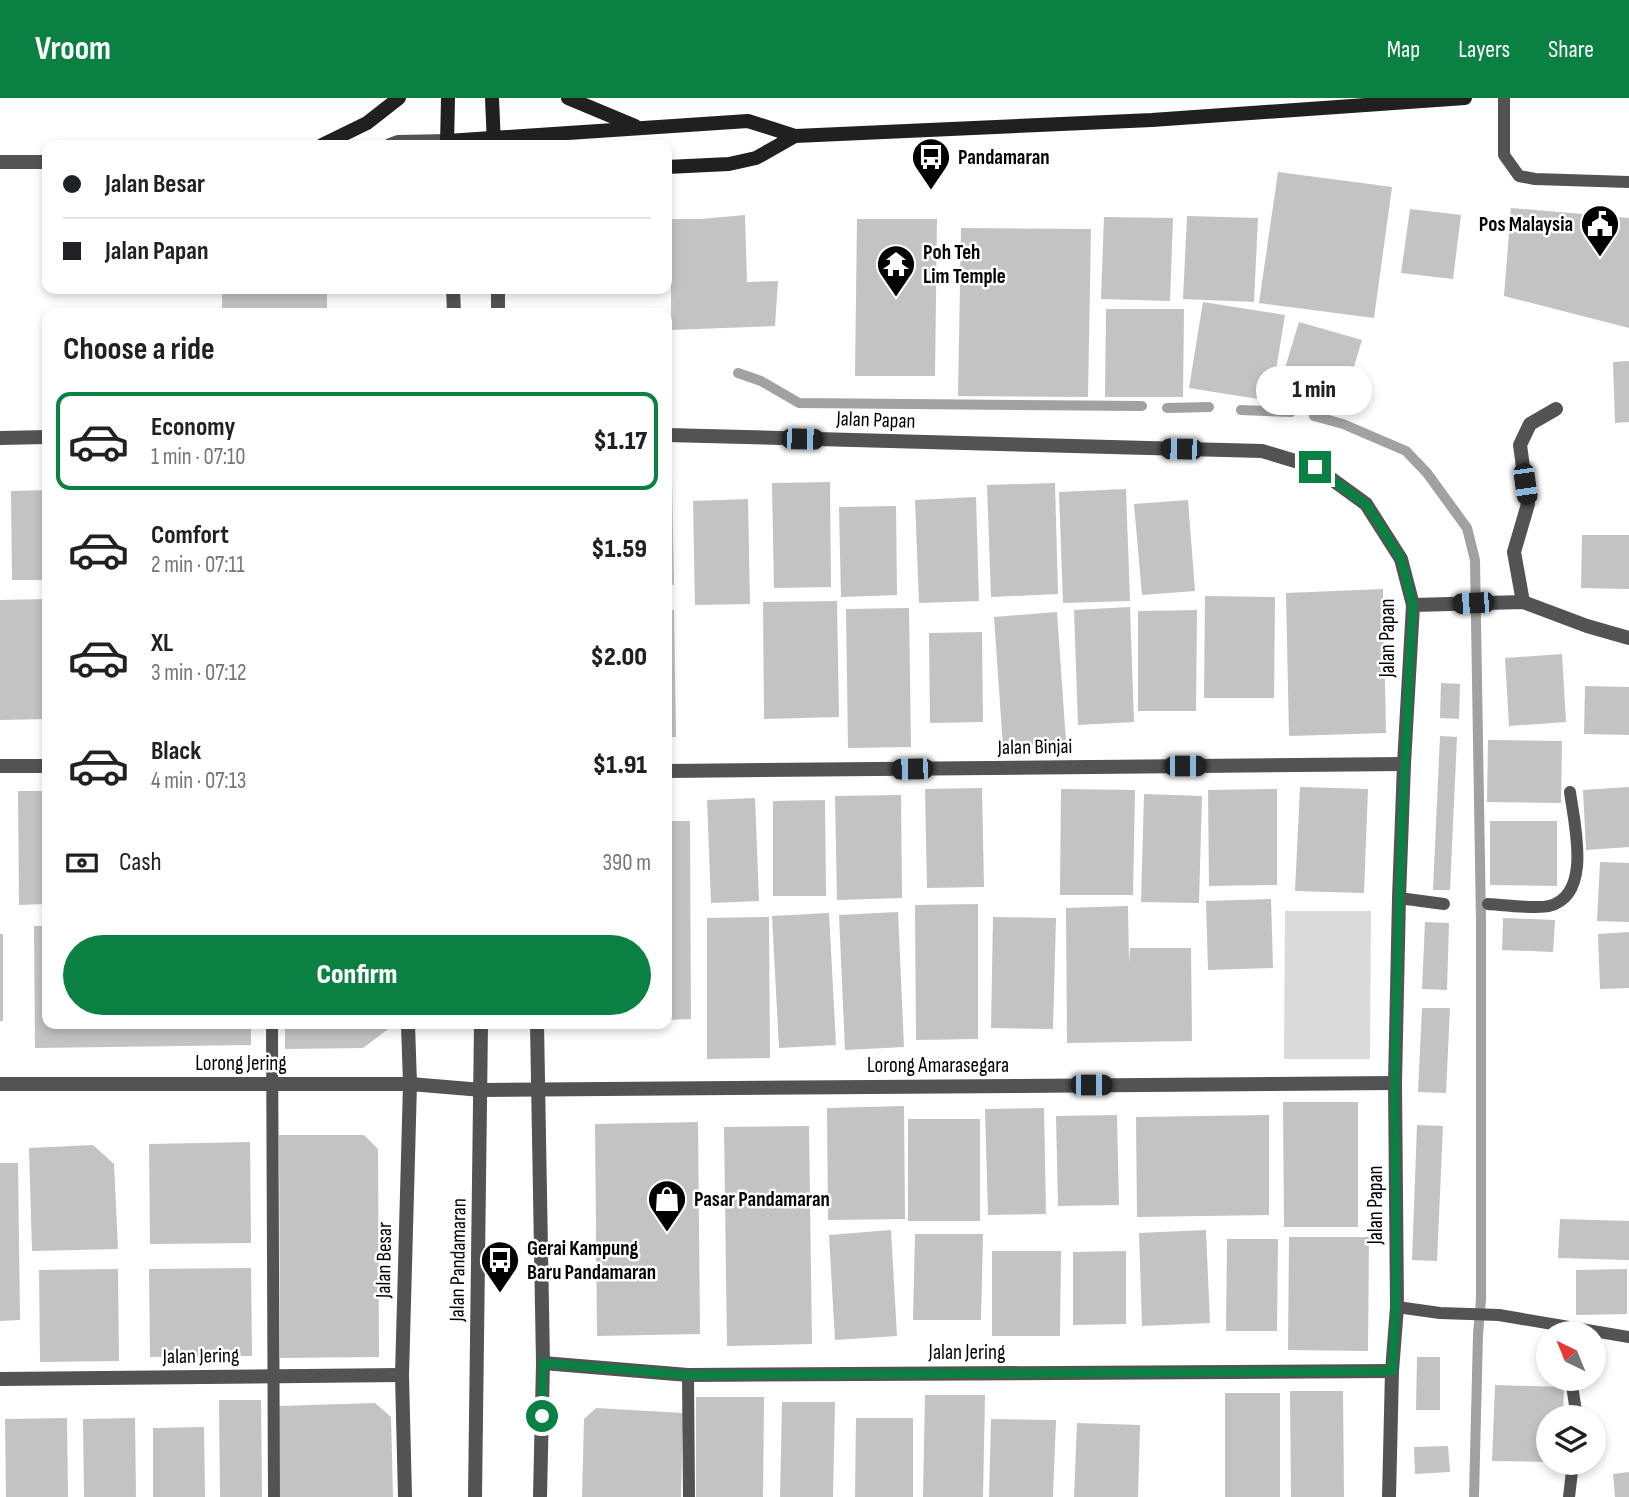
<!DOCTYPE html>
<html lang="en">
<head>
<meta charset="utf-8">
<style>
  body { margin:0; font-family:"Sofia Sans Condensed",sans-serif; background:#f2f2f2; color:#202124; height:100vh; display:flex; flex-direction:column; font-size:26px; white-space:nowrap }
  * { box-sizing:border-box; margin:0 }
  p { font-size:23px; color:#757577 }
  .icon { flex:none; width:38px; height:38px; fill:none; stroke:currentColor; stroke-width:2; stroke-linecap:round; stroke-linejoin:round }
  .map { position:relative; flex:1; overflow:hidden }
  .sheet { position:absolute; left:42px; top:210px; width:630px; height:721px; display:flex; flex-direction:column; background:#fff; border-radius:14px; box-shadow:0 4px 10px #0003 }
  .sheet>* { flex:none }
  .guide { position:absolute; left:42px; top:42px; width:630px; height:154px; border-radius:14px; box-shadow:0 4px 10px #0003; display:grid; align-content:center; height:154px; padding:0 21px; background:#fff }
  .needle { width:46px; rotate:317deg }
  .tools { position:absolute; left:1536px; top:1223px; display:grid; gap:14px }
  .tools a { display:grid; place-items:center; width:70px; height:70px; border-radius:50%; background:#fff; box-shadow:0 4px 10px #0003; font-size:35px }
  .end { position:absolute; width:32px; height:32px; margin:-16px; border:9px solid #0b8043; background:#fff; box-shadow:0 0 0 4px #fff }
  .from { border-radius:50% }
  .bubble { position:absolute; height:49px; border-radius:24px; background:#fff; box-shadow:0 4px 10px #0003; font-size:23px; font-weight:800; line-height:49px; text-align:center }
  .car { position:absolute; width:21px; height:42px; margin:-21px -10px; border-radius:9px; box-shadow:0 0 5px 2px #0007; background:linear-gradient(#222 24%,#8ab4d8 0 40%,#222 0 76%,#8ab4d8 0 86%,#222 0) }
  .guide b { display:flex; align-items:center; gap:24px; height:66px; font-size:26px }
  .guide b+b { border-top:2px solid #e0e0e0 }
  .guide i { width:18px; height:18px; background:#202124 }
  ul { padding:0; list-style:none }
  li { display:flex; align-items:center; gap:21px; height:98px; margin:0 14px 10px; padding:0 7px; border:4px solid transparent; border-radius:14px }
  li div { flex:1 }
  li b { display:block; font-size:26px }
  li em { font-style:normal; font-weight:800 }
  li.active { border-color:#0b8043 }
  li>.icon { width:63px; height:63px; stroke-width:1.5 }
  h2 { padding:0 21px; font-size:32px; line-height:84px }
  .pay { display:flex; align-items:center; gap:18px; height:77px; padding:0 21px; font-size:26px }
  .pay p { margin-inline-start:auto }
  .action { display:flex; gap:14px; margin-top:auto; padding:14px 21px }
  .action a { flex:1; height:80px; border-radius:42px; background:#0b8043; color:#fff; font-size:28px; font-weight:800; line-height:80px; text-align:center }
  header { display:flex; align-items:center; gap:42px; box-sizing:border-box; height:98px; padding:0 35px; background:#0b8043; color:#fff }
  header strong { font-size:33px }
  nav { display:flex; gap:38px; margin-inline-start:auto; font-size:24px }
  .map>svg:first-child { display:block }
  .green { fill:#dadada }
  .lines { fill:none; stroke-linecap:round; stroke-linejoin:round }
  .stream { stroke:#a1a1a1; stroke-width:10 }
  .building { fill:#c3c3c3 }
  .service { stroke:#535353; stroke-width:12 }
  .minor { stroke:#535353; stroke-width:14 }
  .tertiary { stroke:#535353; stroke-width:14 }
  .secondary { stroke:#202020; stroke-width:14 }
  .route { stroke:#0b8043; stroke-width:9 }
  .labels { text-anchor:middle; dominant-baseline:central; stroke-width:5; stroke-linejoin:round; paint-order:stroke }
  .poi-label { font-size:21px; font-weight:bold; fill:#000; stroke:#fff; text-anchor:start }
  .street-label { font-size:21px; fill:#000; stroke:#fff }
</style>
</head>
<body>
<header>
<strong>Vroom</strong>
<nav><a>Map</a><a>Layers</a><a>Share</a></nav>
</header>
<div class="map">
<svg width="1629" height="1399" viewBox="0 0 1629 1399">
  <rect width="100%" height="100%" fill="#fff"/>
  <polygon class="green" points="1285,813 1371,813 1370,961 1284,961"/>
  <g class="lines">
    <g class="stream">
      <polyline points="738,275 761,283 799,305 1142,308"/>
      <polyline points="1167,310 1209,309"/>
      <polyline points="1241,312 1291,314"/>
      <polyline points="1314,318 1343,326 1406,353 1427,375 1467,430 1475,462 1481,824 1481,1201 1478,1236 1474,1399"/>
    </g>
  </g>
  <g class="building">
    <polygon points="1278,74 1392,89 1374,220 1259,205"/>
    <polygon points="1511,110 1629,120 1629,230 1504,198"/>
    <polygon points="1410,111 1461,117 1453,181 1401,175"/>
    <polygon points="745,117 747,184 778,183 775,228 671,232 671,173 670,159 667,159 667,121 701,121"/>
    <polygon points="1187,118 1258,120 1254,204 1183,201"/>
    <polygon points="1104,119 1173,120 1170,203 1101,201"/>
    <polygon points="857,121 937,121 935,278 855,278"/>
    <polygon points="961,130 1091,131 1088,299 958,298"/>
    <rect x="222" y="191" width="105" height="24"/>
    <polygon points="1203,204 1285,217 1271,303 1189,290"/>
    <polygon points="1106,211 1184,211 1183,299 1105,299"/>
    <polygon points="1299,224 1362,242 1341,312 1278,293"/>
    <polygon points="1629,263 1629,324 1615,325 1613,264"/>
    <polygon points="667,380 672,380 674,487 667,487"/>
    <polygon points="830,384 831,489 774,490 772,385"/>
    <polygon points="1055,385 1058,496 991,499 987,387"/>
    <polygon points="1126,391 1130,503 1063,505 1059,394"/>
    <polygon points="47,392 47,482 12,482 11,393"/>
    <polygon points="976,399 979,503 919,505 915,402"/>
    <polygon points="748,401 750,506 695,507 693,403"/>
    <polygon points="1188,402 1195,493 1142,497 1134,406"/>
    <polygon points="896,408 897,497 841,499 839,409"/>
    <polygon points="1582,437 1629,437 1629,491 1581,490"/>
    <polygon points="1383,491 1386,635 1289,638 1286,495"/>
    <polygon points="1205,498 1275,499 1274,600 1204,600"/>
    <polygon points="47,501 47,621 0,622 0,502"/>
    <polygon points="837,503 839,619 764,621 763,504"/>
    <polygon points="1130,509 1134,624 1078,627 1074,512"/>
    <polygon points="909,510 911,649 848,650 846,511"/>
    <polygon points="667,512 674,512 676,639 667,639"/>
    <polygon points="1197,512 1196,613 1138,613 1138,513"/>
    <polygon points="1057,514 1066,644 1003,649 994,519"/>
    <polygon points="982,534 983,624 930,625 929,535"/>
    <polygon points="1562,556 1566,624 1509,628 1505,560"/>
    <polygon points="1441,585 1460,586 1459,621 1440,620"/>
    <polygon points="1585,588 1629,589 1629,637 1584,636"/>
    <polygon points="1440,638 1457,639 1450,792 1433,792"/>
    <polygon points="1488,642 1562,643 1561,705 1487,704"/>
    <polygon points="1300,689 1368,691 1364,795 1295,793"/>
    <polygon points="1629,689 1629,749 1586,752 1583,692"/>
    <polygon points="982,690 984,789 927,790 925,691"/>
    <polygon points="1061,691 1135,692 1133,797 1060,797"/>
    <polygon points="1277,691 1277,787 1209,788 1208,692"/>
    <polygon points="18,693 47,693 47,806 19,807"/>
    <polygon points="1144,696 1202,698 1199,805 1141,804"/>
    <polygon points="901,697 902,800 837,802 835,698"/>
    <polygon points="755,700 759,803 711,805 707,702"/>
    <polygon points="825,702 826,798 773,798 773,703"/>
    <polygon points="667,723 690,723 691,921 667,922"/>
    <polygon points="1490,723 1557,723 1557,788 1490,787"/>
    <polygon points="1600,764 1629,765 1629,824 1597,823"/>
    <polygon points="1271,801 1273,870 1208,872 1206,803"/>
    <polygon points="978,806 978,941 916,942 915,807"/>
    <polygon points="1128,808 1129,866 1130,850 1191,850 1192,943 1067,945 1066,810"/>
    <polygon points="898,814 904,949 845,952 839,817"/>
    <polygon points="829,815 836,947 779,950 772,818"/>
    <polygon points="769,819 770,960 707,961 707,820"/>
    <polygon points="993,819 1056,820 1053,931 991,930"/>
    <polygon points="1503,820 1555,822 1553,854 1502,852"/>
    <polygon points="1425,824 1449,825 1447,892 1422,891"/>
    <polygon points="34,828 47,828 47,926 251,926 251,947 35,950"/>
    <polygon points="1629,834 1629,890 1600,891 1598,836"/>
    <rect x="0" y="836" width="3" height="87"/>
    <polygon points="1422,910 1450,910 1446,995 1418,994"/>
    <polygon points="285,926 390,926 391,929 363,950 285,951"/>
    <polygon points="1283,1004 1358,1004 1358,1129 1284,1129"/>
    <polygon points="904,1008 905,1121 828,1122 827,1010"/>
    <polygon points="1044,1010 1046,1116 988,1117 985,1011"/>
    <polygon points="1117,1017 1119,1107 1058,1108 1056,1018"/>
    <polygon points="1269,1017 1269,1117 1137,1119 1136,1019"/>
    <rect x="908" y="1021" width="72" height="102"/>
    <polygon points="698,1024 700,1236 597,1238 595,1026"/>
    <polygon points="1417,1027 1443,1028 1437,1163 1412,1162"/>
    <polygon points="809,1028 812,1246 727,1248 724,1029"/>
    <polygon points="279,1037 364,1037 378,1051 379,1259 280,1260"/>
    <polygon points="250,1044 251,1145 150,1146 149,1046"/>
    <polygon points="93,1047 114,1066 118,1151 32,1153 29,1050"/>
    <polygon points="0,1065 18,1065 20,1222 0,1223"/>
    <polygon points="1560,1121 1629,1123 1629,1162 1558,1160"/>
    <polygon points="891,1132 897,1238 835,1242 829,1137"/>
    <polygon points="1206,1132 1210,1225 1142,1228 1139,1135"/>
    <polygon points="915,1136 983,1136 981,1222 913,1222"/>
    <polygon points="1289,1139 1369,1139 1368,1253 1288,1252"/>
    <polygon points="1227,1141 1278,1141 1277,1233 1226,1233"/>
    <polygon points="992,1153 1061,1153 1060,1238 992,1238"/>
    <polygon points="1126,1153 1126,1226 1073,1227 1073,1154"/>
    <polygon points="251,1170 252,1258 150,1259 149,1171"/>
    <polygon points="118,1171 119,1263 40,1264 39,1172"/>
    <polygon points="1627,1171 1627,1216 1576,1217 1576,1172"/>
    <polygon points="1417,1259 1440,1259 1440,1312 1416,1312"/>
    <polygon points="1495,1287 1564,1289 1563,1320 1549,1320 1549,1364 1492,1363"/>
    <polygon points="1290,1293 1343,1293 1344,1399 1291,1399"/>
    <rect x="1225" y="1295" width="55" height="104"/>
    <polygon points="925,1297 985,1297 983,1399 923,1399"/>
    <polygon points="696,1299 764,1299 763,1399 696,1399"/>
    <polygon points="219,1302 261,1302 262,1399 220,1399"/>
    <polygon points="782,1304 835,1304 833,1399 780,1399"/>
    <polygon points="375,1305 391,1319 393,1399 280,1399 279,1308"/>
    <polygon points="596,1310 683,1315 681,1399 582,1399 584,1321"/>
    <polygon points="67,1320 68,1399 6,1399 5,1321"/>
    <polygon points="135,1320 136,1399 84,1399 83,1321"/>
    <polygon points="856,1320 913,1320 913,1399 855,1399"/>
    <polygon points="991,1321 1056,1322 1053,1399 989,1399"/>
    <polygon points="1077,1325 1140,1327 1138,1399 1074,1399"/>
    <polygon points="204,1329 205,1399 153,1399 153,1330"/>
    <polygon points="1448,1348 1450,1374 1415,1376 1414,1349"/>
    <polygon points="1629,1374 1629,1399 1615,1399 1613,1376"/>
  </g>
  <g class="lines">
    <g class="service">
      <polyline points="1504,0 1504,57 1519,78 1535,81 1629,84"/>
      <polyline points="1399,800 1444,806"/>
      <path d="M1488 806C1503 807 1536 811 1549 808 1593 797 1574 725 1570 694"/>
      <polyline points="272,926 274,1399"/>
      <polyline points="1397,1209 1440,1215 1499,1217 1629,1239"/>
      <polyline points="688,1277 689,1399"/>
      <polyline points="1571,1281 1577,1320"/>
      <polyline points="1569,1399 1573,1365"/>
    </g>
    <g class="minor">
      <polyline points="453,191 454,215"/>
      <polyline points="498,215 498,191"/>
      <polyline points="667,337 1262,353 1315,369 1366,406 1401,461 1413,507 1404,666 1399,800 1395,985 1397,1209 1392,1273 1389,1399"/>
      <polyline points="0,340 47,339"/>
      <polyline points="1523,504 1514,454 1528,406 1520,347 1530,326 1556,311"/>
      <polyline points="1413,507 1523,504 1587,528 1629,540"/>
      <polyline points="0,668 47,668"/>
      <polyline points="667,673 1404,666"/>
      <polyline points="537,926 543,1265 540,1399"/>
      <polyline points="0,986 410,986 482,992 1395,985"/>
      <polyline points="543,1265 688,1277 1392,1273"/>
      <polyline points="0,1281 402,1277"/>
      <polyline points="405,1399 402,1277 410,986 408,926"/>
      <polyline points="475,1399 481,926"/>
    </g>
    <g class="tertiary">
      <polyline points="390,47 398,44 447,43"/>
      <polyline points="0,64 47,64"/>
    </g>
    <g class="secondary">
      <polyline points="492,0 494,47"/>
      <polyline points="568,0 635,28"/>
      <polyline points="447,43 748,23 795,38 1152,22 1465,0"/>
      <polyline points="322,47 367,25 399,0"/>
      <polyline points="447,47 448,0"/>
      <polyline points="667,69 729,66 756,60 795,38"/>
    </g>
  </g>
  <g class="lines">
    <path class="route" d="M542 1318 543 1265 688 1277 1392 1273C1400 1176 1394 1079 1395 982 1397 824 1404 665 1413 507L1401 461 1367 407 1315 369"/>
  </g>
  <defs>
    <g id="bus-pin" transform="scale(2.0125)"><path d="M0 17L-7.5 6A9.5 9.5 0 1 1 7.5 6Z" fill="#000" stroke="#fff"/><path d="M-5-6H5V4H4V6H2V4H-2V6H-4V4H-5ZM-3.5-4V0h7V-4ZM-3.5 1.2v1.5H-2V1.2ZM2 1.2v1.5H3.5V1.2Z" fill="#fff"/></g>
    <g id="civic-pin" transform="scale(2.0125)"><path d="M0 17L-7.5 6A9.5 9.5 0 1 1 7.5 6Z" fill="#000" stroke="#fff"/><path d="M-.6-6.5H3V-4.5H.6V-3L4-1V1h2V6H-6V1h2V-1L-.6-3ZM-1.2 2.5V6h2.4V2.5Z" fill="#fff"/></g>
    <g id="temple-pin" transform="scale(2.0125)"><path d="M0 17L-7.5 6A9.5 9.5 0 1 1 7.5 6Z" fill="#000" stroke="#fff"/><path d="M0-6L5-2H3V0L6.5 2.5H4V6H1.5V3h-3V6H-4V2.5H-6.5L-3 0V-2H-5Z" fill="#fff"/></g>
    <g id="shop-pin" transform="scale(2.0125)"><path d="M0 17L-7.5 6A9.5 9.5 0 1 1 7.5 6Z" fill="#000" stroke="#fff"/><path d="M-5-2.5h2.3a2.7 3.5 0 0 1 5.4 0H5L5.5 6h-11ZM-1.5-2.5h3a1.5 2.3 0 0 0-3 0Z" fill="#fff"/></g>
  </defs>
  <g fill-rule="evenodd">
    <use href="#bus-pin" x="931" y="59"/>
    <use href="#civic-pin" x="1600" y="126"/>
    <use href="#temple-pin" x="896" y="166"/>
    <use href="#shop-pin" x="667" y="1101"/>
    <use href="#bus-pin" x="500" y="1162"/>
  </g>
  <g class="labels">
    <g class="poi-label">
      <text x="958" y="59">Pandamaran</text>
      <text x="1573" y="126" text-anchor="end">Pos Malaysia</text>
      <text x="923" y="154">Poh Teh<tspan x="923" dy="24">Lim Temple</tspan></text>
      <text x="694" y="1101">Pasar Pandamaran</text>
      <text x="527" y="1150">Gerai Kampung<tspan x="527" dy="24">Baru Pandamaran</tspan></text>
    </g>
    <g class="street-label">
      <text transform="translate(876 322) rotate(2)">Jalan Papan</text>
      <text transform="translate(1387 540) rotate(-90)">Jalan Papan</text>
      <text transform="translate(1035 649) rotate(-1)">Jalan Binjai</text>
      <text x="241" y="965">Lorong Jering</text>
      <text x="938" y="967">Lorong Amarasegara</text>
      <text transform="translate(1375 1107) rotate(-90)">Jalan Papan</text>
      <text transform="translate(384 1162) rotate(-89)">Jalan Besar</text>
      <text transform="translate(458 1162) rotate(-89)">Jalan Pandamaran</text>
      <text x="967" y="1254">Jalan Jering</text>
      <text transform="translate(201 1258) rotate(-1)">Jalan Jering</text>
    </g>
  </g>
</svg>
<div class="tools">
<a><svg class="needle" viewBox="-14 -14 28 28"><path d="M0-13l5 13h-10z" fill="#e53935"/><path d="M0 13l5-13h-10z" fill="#757577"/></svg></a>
<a><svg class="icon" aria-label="layers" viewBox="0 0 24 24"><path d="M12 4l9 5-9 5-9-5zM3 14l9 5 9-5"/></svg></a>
</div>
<i class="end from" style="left:542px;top:1318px"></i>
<i class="end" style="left:1315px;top:369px"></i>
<div class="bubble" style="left:1256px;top:268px;width:116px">1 min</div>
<i class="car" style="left:802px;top:341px;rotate:91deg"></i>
<i class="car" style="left:1181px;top:351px;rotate:271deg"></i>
<i class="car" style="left:1525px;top:386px;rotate:172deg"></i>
<i class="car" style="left:1473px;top:505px;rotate:267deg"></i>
<i class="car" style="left:1185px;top:668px;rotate:90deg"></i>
<i class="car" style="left:912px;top:671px;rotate:269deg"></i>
<i class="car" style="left:1091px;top:987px;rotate:90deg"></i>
<div class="guide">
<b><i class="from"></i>Jalan Besar</b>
<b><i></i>Jalan Papan</b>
</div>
<section class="sheet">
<h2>Choose a ride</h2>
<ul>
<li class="active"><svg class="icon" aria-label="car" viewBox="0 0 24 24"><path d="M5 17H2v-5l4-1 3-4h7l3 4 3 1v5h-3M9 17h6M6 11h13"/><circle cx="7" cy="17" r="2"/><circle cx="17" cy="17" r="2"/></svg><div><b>Economy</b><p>1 min · 07:10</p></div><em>$1.17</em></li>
<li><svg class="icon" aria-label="car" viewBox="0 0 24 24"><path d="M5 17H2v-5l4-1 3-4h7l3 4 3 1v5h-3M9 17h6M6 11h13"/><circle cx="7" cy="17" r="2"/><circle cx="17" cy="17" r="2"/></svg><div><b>Comfort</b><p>2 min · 07:11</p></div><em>$1.59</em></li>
<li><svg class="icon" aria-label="car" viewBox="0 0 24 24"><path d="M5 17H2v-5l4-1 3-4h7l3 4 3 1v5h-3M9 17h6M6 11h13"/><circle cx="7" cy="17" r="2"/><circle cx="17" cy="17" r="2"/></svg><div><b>XL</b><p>3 min · 07:12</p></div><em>$2.00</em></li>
<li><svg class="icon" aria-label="car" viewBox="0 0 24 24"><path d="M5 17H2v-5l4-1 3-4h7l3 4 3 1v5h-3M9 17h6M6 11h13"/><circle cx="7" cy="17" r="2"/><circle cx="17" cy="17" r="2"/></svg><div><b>Black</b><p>4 min · 07:13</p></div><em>$1.91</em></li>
</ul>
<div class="pay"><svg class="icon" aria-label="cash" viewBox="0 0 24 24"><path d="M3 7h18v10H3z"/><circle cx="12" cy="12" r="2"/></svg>Cash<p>390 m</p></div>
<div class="action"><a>Confirm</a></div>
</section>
</div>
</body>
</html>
